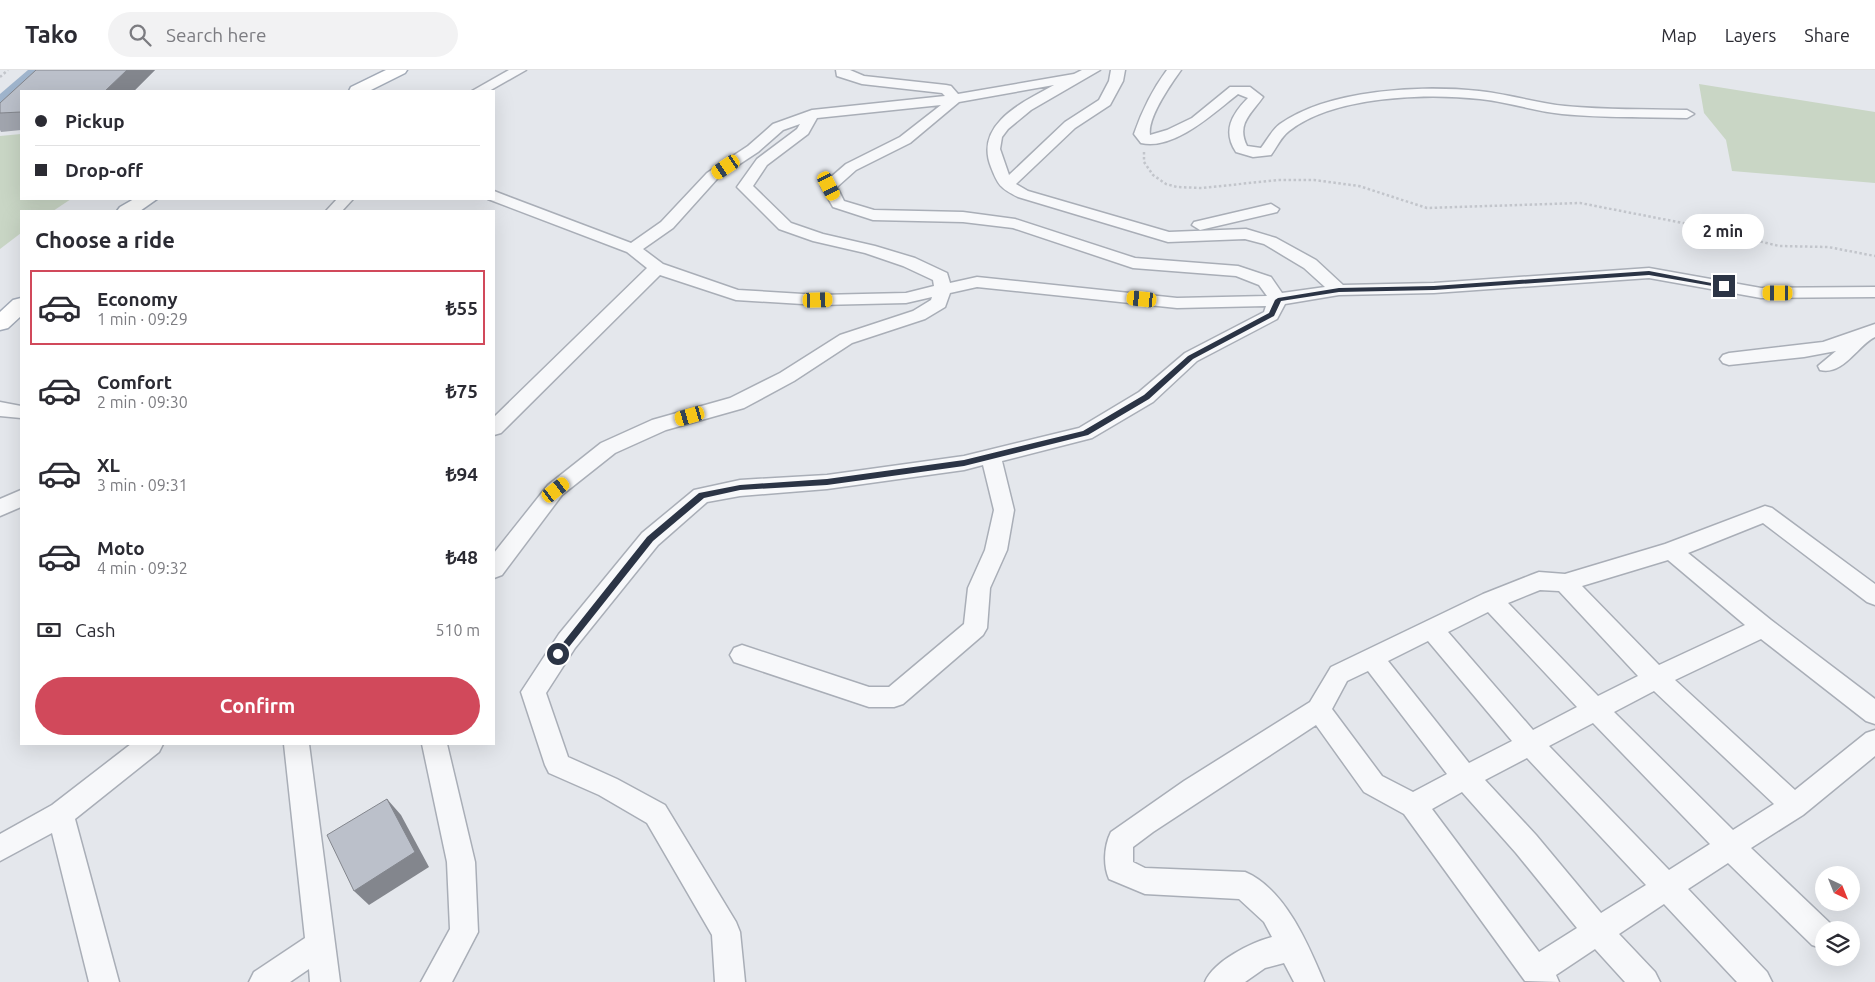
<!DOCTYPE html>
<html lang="en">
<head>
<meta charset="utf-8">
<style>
  body { margin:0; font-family:Ubuntu,sans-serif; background:#f2f2f3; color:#2b2b33; height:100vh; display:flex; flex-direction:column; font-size:19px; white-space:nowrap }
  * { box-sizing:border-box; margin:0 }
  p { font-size:16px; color:#7c7c81 }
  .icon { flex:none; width:28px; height:28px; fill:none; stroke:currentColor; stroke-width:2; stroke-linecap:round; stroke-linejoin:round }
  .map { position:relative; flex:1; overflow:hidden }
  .drawer { position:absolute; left:20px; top:140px; width:475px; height:535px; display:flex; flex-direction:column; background:#fff; border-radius:0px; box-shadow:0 5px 20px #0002 }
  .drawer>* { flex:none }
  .hud { position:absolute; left:20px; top:20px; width:475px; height:110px; border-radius:0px; box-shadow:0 5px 20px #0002; display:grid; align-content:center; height:110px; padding:0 15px; background:#fff }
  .needle { width:32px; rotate:137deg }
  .controls { position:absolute; left:1815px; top:796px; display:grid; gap:10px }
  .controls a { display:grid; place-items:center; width:45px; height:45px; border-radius:50%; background:#fff; box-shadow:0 5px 20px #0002; font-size:25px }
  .end { position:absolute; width:22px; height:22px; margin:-11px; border:6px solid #2b3445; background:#fff; box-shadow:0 0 0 2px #fff }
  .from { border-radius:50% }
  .bubble { position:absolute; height:35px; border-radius:18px; background:#fff; box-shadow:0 5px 20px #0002; font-size:16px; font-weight:700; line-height:35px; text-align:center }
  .car { position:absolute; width:15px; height:30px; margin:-15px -8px; border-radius:6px; box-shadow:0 0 4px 1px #0007; background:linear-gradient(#f5c518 24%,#345 0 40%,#f5c518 0 76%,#345 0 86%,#f5c518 0) }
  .hud b { display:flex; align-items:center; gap:18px; height:48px; font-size:19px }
  .hud b+b { border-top:1px solid #e1e1e2 }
  .hud i { width:12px; height:12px; background:#2b2b33 }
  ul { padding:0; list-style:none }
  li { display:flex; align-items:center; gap:15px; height:75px; margin:0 10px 8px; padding:0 5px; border:2px solid transparent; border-radius:0px }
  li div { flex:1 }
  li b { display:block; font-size:19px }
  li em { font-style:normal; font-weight:700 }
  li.active { border-color:#d1495b }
  li>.icon { width:45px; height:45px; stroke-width:1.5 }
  h2 { padding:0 15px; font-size:22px; line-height:60px }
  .pay { display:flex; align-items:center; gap:12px; height:55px; padding:0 15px; font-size:19px }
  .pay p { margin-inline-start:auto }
  .primary-button { display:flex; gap:10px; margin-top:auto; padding:10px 15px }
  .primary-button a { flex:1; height:58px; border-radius:30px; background:#d1495b; color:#fff; font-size:20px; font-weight:700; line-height:58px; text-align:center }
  header { display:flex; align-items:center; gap:30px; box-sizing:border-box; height:70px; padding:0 25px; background:#fff; border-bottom:1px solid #e1e1e2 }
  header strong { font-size:24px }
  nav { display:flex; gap:28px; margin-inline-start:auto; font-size:18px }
  .search { width:350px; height:45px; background:#f2f2f3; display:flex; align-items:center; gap:12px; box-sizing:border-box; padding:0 18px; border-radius:28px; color:#7c7c81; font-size:19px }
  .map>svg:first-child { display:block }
  .green { fill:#c9d6c5 }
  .water { fill:#9fb4cc }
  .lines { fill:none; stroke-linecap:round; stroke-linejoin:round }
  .minor-casing { stroke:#a9aeb7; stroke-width:3 }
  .major-casing { stroke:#a3abb8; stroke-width:3 }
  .path { stroke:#c2c5cb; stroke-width:2.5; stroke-dasharray:2.5 2.5; stroke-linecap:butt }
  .minor { fill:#f7f8fa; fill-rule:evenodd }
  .major { fill:#fff; fill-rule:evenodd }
  .wall { fill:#a1a5ae }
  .shaded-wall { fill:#83868d }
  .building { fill:#bbc0ca; stroke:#83868d }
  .route { fill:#2b3445 }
</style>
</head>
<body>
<header>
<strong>Tako</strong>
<div class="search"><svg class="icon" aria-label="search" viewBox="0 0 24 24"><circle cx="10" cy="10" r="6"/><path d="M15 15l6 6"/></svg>Search here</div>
<nav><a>Map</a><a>Layers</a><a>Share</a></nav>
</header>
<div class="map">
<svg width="1875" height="912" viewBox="0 0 1875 912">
  <rect width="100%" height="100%" fill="#e4e7ec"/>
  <g class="green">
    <polygon points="1699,14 1875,42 1875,113 1732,101 1726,70 1704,43"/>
    <polygon points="21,64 21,129 71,129 53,141 21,141 21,163 0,179 0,66"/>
  </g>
  <polygon class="water" points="28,0 46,0 0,42 0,24"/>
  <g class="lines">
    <g class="minor-casing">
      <g id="minor">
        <polygon points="509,0 526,0 489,21 472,21"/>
        <path d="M836 0H850L864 6 946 15 951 16 958 24 1074 4 1082 0H1100L1031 40 1008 59 1002 67 1000 79 1009 105 1065 52 1099 30 1109 11 1111 0H1125L1123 11 1110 35 1075 58 1016 114 1028 121 1169 162 1246 159 1276 168 1316 190 1343 215 1434 213 1649 198 1761 218 1875 217V227L1761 228 1649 208 1434 223 1339 225 1285 234 1277 249 1197 291 1153 332 1092 368 1002 391 1014 440 1007 480 990 518 987 558 983 565 903 634 894 637H869L734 592 730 585 734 578 742 575 869 617H889L964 554 968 518 985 480 994 440 983 395 964 400 827 419 740 426 707 432 658 475 575 578 546 623 568 687 617 709 665 735 736 852 740 862 745 912H715L712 865 647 753 599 725 549 703 545 695 521 622 559 564 642 463 694 420 740 410 827 405 964 386 1079 358 1139 322 1185 283 1264 242 1266 236 1177 238 977 217 950 223 945 237 925 249 852 273 794 311 744 338 666 360 615 383 562 425 502 505 494 508V483L548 415 601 373 652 350 730 328 780 303 840 265 913 241 931 230 932 227 906 233 819 235 736 230 660 205 501 363 494 365V347L647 198 627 182 488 129H494V121L499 123 631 173 661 152 707 103 748 76 773 54 812 40 945 26 942 23 862 14 837 6ZM1054 15C1023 32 974 54 991 97 998 115 1000 118 1018 127L1168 172 1245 169 1264 174 1304 198 1325 217 1282 223 1271 207 1238 196 1135 188 1015 149 963 142 874 140 844 131 837 117 856 100 910 73 959 32ZM941 35 900 67 846 94 824 113 821 116 833 137 873 150 963 152 1013 158 1133 198 1236 206 1259 215 1267 226 1177 228 977 207 950 213 947 203 915 188 875 176 823 164 791 153 753 116 767 95 808 64 817 48ZM800 54 797 59 757 89 737 117 779 159 813 171 865 183 903 196 933 210 934 216 906 223 819 225 738 220 663 194 643 179 673 158 717 109 758 82 783 60Z"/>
        <path d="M1167 0H1181C1171 14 1147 48 1150 65L1167 60 1192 48 1230 17H1250L1263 27C1251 44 1236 54 1247 76L1261 78C1267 70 1272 60 1280 54 1329 19 1421 15 1479 21 1508 24 1536 33 1565 36 1606 40 1646 39 1687 40L1694 44 1687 48C1645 47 1604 48 1562 44 1534 41 1508 32 1480 29 1426 23 1334 26 1289 61 1281 67 1277 77 1271 85L1253 87 1236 82C1222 61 1232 44 1248 28L1238 24C1215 42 1174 81 1141 73L1134 64C1142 41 1152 20 1167 0Z"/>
        <polygon points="337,129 353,129 342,141 326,141"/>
        <polygon points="1271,134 1279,139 1277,142 1200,160 1192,155 1194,152"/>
        <path d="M1875 254V267C1858 275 1843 306 1820 300L1818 296 1836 281 1804 287 1729 295 1723 293 1720 289 1723 285 1729 283 1823 272Z"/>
        <polygon points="0,332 21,336 21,348 0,346"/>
        <polygon points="21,420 21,437 0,446 0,429"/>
        <path d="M1765 436 1772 438 1875 514V535L1867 532 1763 453 1688 483 1771 550 1875 629V654L1866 651 1761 569 1675 610 1795 720 1866 663 1875 660V686L1803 745 1751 778 1832 855 1834 860H1824V879L1812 875 1728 793 1688 819 1767 902 1772 912H1737L1664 834 1619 864 1655 902 1660 912H1625L1595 879 1556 905 1559 912 1525 911 1404 744 1364 722 1316 655 1153 762 1133 777V792L1145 798 1245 802C1285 819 1308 874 1324 912H1294L1284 893 1265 898 1245 912H1205C1214 891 1250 873 1272 867L1264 852 1239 829 1145 824 1109 809C1103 795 1104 776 1111 762L1184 711 1310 632 1331 597 1483 524 1531 505 1539 502 1565 504 1665 474ZM1668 490 1745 555 1659 595 1582 516ZM1540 520 1559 521 1638 606 1598 626 1508 533ZM1488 542 1577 637 1533 660 1448 562ZM1428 571 1512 671 1469 693 1388 591ZM1368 601 1447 704 1413 722 1382 706 1332 639 1347 611ZM1654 621 1774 734 1733 760 1614 642ZM1593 653 1710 774 1669 800 1549 676ZM1527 688 1646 815 1601 843 1536 765 1485 710ZM1462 722 1516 783 1577 858 1539 882 1432 739Z"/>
        <polygon points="131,674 163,674 159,682 75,749 119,912 89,912 52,763 0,791 0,764 52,735"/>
        <polygon points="284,674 309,674 340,912 310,912 309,899 290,912 249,912 254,902 305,868"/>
        <polygon points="422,674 447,674 475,792 478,862 452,912 421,912 450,859 447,792"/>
      </g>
    </g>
    <g class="major-casing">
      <g id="major">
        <polygon points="386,0 407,0 405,3 369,21 349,21 351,17"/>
        <polygon points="134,129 157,129 140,141 117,141 120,137"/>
        <polygon points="21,228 21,246 8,258 0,260 0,242 13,230"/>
      </g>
    </g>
    <g class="path">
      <polyline points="0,7 8,0"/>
      <polyline points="1144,82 1144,92 1153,105 1166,114 1177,117 1202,118 1278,110 1314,110 1359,116 1427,138 1580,133 1683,153 1779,176 1828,177 1875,186"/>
    </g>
    <use href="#minor" class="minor"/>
    <use href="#major" class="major"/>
  </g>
  <polygon class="wall" points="36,0 155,0 134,21 21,21 21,60 1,62 0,60 0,33"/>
  <g class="shaded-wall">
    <polygon points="127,0 155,0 134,21 105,21"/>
    <polygon points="387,729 401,745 429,797 369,835 354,821"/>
  </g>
  <g class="building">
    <polygon points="36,0 127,0 105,21 21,21 21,42 0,43 0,33"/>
    <polygon points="387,729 415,782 354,821 327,765"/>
  </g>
  <polygon class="route" points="1649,201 1727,216 1724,218 1649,205 1434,220 1339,222 1281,231 1274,246 1193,289 1149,329 1088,365 964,396 827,415 740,420 704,428 653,471 561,587 555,587 554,584 647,467 699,423 740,415 827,409 964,390 1083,361 1144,325 1188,286 1269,243 1275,230 1278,228 1339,218 1434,216"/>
</svg>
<div class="controls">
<a><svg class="needle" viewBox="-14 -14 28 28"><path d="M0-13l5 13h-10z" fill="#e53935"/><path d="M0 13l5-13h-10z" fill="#7c7c81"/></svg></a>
<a><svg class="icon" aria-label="layers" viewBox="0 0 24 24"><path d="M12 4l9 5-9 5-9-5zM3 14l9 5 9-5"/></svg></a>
</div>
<i class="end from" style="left:558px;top:584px"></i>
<i class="end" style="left:1724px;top:216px"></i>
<div class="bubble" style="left:1682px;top:144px;width:82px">2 min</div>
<i class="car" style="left:726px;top:97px;rotate:236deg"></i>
<i class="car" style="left:829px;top:116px;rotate:153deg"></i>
<i class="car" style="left:1778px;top:223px;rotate:270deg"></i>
<i class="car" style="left:1142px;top:229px;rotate:276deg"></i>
<i class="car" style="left:818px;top:230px;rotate:88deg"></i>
<i class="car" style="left:690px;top:346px;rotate:254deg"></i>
<i class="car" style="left:556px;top:420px;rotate:52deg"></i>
<div class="hud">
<b><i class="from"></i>Pickup</b>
<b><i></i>Drop-off</b>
</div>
<section class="drawer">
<h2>Choose a ride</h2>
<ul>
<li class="active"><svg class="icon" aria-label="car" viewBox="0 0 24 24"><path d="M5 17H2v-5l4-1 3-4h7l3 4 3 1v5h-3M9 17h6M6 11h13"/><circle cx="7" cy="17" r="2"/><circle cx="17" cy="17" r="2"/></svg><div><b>Economy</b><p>1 min · 09:29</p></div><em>₺55</em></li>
<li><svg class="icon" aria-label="car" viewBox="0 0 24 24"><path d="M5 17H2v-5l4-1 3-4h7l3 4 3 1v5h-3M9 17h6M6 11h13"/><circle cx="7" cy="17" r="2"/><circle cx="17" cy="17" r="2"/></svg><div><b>Comfort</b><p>2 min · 09:30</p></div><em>₺75</em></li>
<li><svg class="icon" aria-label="car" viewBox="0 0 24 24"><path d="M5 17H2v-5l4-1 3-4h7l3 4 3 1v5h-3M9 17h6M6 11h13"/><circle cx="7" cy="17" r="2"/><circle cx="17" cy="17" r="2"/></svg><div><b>XL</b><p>3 min · 09:31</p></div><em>₺94</em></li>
<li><svg class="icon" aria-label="car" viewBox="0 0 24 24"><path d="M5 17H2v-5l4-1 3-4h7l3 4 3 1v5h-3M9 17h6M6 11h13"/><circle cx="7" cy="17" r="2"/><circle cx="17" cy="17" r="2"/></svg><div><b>Moto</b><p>4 min · 09:32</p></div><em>₺48</em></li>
</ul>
<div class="pay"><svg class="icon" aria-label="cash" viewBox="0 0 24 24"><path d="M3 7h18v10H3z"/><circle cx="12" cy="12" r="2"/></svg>Cash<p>510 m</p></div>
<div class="primary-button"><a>Confirm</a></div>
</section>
</div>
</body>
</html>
